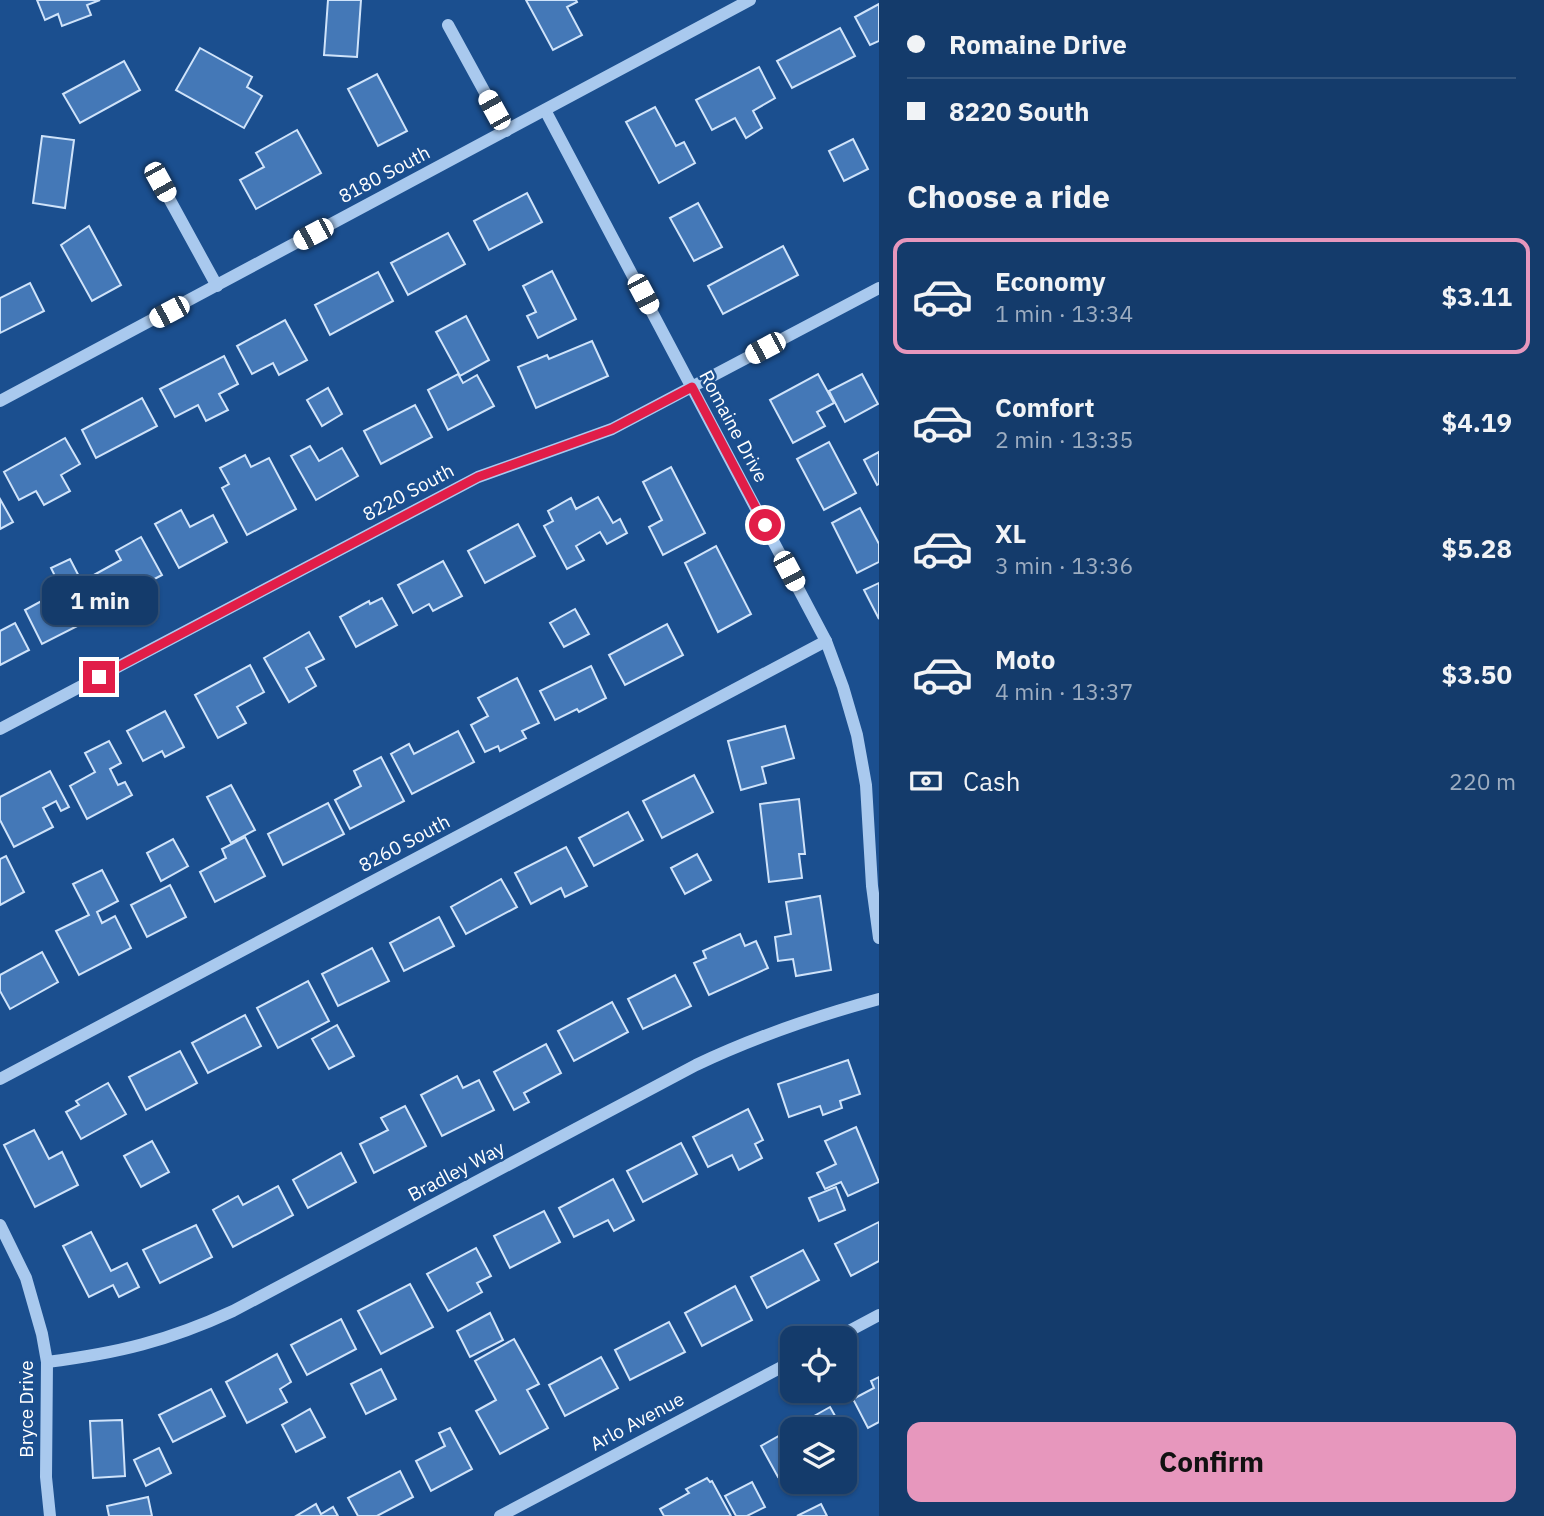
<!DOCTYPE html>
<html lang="en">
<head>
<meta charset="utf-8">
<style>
  body { margin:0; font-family:"IBM Plex Sans",sans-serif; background:#214673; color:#f1f3f6; height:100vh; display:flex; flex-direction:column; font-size:26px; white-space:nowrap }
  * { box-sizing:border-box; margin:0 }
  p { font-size:23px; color:#9dadc1 }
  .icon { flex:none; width:38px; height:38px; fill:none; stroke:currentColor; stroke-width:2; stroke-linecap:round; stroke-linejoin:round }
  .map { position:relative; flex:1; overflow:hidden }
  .panel { display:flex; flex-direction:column; background:#143b6b; width:665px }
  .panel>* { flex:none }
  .hud { display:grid; align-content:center; height:154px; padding:0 28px; background:#143b6b }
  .controls { position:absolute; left:780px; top:1326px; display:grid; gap:14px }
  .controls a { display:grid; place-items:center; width:77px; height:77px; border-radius:14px; background:#143b6b; box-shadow:0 2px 5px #0004,0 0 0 2px #33557e; font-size:35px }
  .end { position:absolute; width:32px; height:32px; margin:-16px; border:9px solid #e11d48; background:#fff; box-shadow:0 0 0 4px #fff }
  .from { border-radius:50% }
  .bubble { position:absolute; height:49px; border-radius:14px; background:#143b6b; box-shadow:0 2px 5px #0004,0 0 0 2px #33557e; font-size:23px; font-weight:700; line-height:49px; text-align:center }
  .car { position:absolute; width:21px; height:42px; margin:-21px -10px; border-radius:9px; box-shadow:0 0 5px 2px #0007; background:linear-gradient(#fff 24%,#345 0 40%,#fff 0 76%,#345 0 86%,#fff 0) }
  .hud b { display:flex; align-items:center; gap:24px; height:66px; font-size:26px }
  .hud b+b { border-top:2px solid #33557e }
  .hud i { width:18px; height:18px; background:#f1f3f6 }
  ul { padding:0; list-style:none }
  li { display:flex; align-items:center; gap:21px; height:116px; margin:0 14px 10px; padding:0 14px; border:4px solid transparent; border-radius:14px }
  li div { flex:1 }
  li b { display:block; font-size:26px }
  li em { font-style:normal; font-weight:700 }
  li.current { border-color:#e797bd }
  li>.icon { width:63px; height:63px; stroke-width:1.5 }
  h2 { padding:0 28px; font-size:32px; line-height:84px }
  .pay { display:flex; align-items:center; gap:18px; height:77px; padding:0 28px; font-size:26px }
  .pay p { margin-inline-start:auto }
  .action { display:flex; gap:14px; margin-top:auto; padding:14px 28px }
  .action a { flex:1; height:80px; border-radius:14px; background:#e797bd; color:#111; font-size:28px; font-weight:700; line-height:80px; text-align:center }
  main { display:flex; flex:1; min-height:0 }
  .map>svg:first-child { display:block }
  .building { fill:#4478b7; stroke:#cfe3fa; stroke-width:2 }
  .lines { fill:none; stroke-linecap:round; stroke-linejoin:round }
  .minor { stroke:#a9c9ee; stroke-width:12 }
  .route { stroke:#e11d48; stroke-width:9 }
  .labels { text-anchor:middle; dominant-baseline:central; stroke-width:5; stroke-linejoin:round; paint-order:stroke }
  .street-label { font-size:19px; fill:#fff; stroke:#1b4f8f }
</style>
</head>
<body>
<main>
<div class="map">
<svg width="879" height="1516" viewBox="0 0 879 1516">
  <rect width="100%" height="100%" fill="#1b4f8f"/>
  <g class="building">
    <polygon points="37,0 100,0 87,5 91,15 62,26 58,14 45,20"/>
    <polygon points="328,0 361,0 357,57 324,55"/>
    <polygon points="526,0 576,0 577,2 567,7 582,35 553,50"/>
    <polygon points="879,4 879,41 870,45 855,17"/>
    <polygon points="840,28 855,56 792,88 777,61"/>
    <polygon points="200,48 252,77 247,87 262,96 244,128 176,90"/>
    <polygon points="124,61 140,90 80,123 63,94"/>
    <polygon points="759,67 775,98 753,111 762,128 746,138 735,118 712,130 696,100"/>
    <polygon points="377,74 407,131 378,146 348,89"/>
    <polygon points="655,107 676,146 684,142 695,163 659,183 626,122"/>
    <polygon points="297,130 321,173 256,209 240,180 264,167 256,153"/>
    <polygon points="42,136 74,140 65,208 33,203"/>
    <polygon points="853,139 868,169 844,181 829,151"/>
    <polygon points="527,193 542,222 489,250 474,221"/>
    <polygon points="698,203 722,247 694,261 670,218"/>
    <polygon points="89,226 121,285 92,301 61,245"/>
    <polygon points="448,233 465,264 408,295 391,263"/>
    <polygon points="783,246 798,275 723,314 708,286"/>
    <polygon points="552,271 576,319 538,338 527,316 536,312 523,286"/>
    <polygon points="378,272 393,301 330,335 315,305"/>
    <polygon points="30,283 44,311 0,333 0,298"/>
    <polygon points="466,316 489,360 460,376 436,332"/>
    <polygon points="285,320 307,360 279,375 273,363 252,374 237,346"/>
    <polygon points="592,341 608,376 536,408 518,367 547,355 549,359"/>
    <polygon points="224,356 238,384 219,394 228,410 206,421 198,405 175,417 160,389"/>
    <polygon points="458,374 463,383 477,375 494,406 448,430 428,390"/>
    <polygon points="818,374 834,403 817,412 825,426 793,443 770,400"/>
    <polygon points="862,374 878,404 845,422 829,391"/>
    <polygon points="328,388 342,414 322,426 307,400"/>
    <polygon points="142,398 157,426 96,458 82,430"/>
    <polygon points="415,405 432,437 381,464 364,431"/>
    <polygon points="65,438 80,464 61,475 70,491 44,505 36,491 19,500 4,472"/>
    <polygon points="829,442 856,493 824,510 797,459"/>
    <polygon points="310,446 319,461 342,448 358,476 316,500 291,456"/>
    <polygon points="879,452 879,484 877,485 864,460"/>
    <polygon points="245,455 251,467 269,458 296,509 247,535 222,488 229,484 220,468"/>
    <polygon points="671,467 705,533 663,555 649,527 662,520 643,482"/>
    <polygon points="598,497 613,523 620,519 627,533 607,544 600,532 576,546 584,560 567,569 544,526 553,521 548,511 571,498 576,509"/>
    <polygon points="0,499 13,522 0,529"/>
    <polygon points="860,508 879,544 879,562 857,573 832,523"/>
    <polygon points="181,510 190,527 213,515 227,542 179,568 155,524"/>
    <polygon points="518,524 535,556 485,583 468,551"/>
    <polygon points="141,537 162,575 107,604 92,576 121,560 116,551"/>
    <polygon points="716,546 751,614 718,632 685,563"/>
    <polygon points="70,559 99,615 42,644 25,610 62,590 51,568"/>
    <polygon points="443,561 462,596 433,611 429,604 413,613 398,585"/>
    <polygon points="879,583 879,619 864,590"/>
    <polygon points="382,598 397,625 356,647 340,617 369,601 370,604"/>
    <polygon points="575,609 589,634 564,647 550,623"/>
    <polygon points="15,623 29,650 0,665 0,631"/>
    <polygon points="667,624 683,655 625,685 609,655"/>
    <polygon points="309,632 324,659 306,668 316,686 289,702 264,658"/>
    <polygon points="250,665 264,692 237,707 246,723 218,738 195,695"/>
    <polygon points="591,666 606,698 579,712 577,709 555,720 540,691"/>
    <polygon points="517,678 539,723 522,731 526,738 500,751 498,746 485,752 471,725 488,716 478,698"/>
    <polygon points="165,711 184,747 165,757 162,751 143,761 127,731"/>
    <polygon points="785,726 794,758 762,767 766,783 741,790 728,741"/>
    <polygon points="458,731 474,762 412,794 391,754 409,744 414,754"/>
    <polygon points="109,741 121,763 110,769 118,785 125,782 132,795 87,819 70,786 95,772 85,753"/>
    <polygon points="381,757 404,801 350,829 335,800 361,786 354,771"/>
    <polygon points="50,771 69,807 61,811 56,801 43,808 53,827 14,847 0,820 0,797"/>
    <polygon points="694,775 713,812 662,838 643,801"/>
    <polygon points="231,785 255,830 231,843 207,797"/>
    <polygon points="799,799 805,854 799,854 802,878 769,882 760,804"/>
    <polygon points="328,803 344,834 283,865 268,834"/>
    <polygon points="628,812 643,840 594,866 579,838"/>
    <polygon points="245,837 265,876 215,902 200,872 226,858 222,849"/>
    <polygon points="173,839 188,866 161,881 147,853"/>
    <polygon points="566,847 587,886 565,897 561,888 531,904 515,873"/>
    <polygon points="697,854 711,880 685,894 671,868"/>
    <polygon points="6,856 24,892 0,905 0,859"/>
    <polygon points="102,870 118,901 97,912 102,923 115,916 131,948 79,975 56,931 89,915 73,884"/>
    <polygon points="501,879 517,907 466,934 451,907"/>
    <polygon points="170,885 186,917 147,937 131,905"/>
    <polygon points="820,896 831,970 796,976 793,959 778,961 775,937 791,934 786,902"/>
    <polygon points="439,917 454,946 404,971 390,943"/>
    <polygon points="740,934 745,946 756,941 768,968 709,995 694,963 706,958 703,951"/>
    <polygon points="372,948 389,981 338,1006 322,974"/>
    <polygon points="42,952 58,982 10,1009 0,991 0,975"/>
    <polygon points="675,975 691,1006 643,1029 628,999"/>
    <polygon points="308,981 329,1021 278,1048 257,1008"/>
    <polygon points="612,1002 628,1032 574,1061 558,1031"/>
    <polygon points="245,1015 261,1046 208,1073 192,1043"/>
    <polygon points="337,1025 354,1056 329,1069 312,1039"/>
    <polygon points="546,1044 561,1073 524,1093 529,1102 514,1110 494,1072"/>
    <polygon points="180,1051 197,1083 146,1110 129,1077"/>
    <polygon points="848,1060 860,1094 840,1101 842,1108 823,1115 820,1106 789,1117 778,1084"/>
    <polygon points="457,1076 463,1088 479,1080 494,1110 442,1136 421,1095"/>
    <polygon points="108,1083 126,1114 81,1139 66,1112 79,1105 76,1101"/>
    <polygon points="405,1106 426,1146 374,1173 360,1144 388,1130 381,1118"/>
    <polygon points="748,1109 763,1140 755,1144 762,1158 739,1170 732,1155 708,1167 693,1137"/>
    <polygon points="856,1127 879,1182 848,1196 841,1182 825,1189 817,1173 836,1164 825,1141"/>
    <polygon points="34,1130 49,1159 62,1152 78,1185 35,1207 4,1145"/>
    <polygon points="152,1141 169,1172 141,1187 124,1156"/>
    <polygon points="681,1143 697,1174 643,1202 627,1171"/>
    <polygon points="341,1153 356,1182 308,1208 293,1180"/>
    <polygon points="613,1179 634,1220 614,1231 608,1220 574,1237 559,1208"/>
    <polygon points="278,1186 293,1215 233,1247 213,1210 238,1196 243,1205"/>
    <polygon points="836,1187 845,1210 819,1221 809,1198"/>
    <polygon points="544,1211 560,1242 510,1268 494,1236"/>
    <polygon points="879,1222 879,1261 851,1276 835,1244"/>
    <polygon points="196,1225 212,1257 160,1283 143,1250"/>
    <polygon points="91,1232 111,1271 127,1263 139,1287 119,1297 113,1285 89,1297 63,1246"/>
    <polygon points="476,1248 491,1276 477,1283 482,1292 448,1311 427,1274"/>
    <polygon points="803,1250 819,1280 767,1308 751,1277"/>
    <polygon points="410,1284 433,1327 381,1354 358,1311"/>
    <polygon points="735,1286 752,1320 702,1346 685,1313"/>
    <polygon points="490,1313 503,1340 470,1357 457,1331"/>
    <polygon points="341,1319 356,1349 307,1375 291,1345"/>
    <polygon points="669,1322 685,1352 630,1380 615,1350"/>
    <polygon points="514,1339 539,1384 527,1390 548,1428 500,1454 476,1411 496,1400 475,1361"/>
    <polygon points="277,1354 291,1382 280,1389 287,1402 247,1423 226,1382"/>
    <polygon points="601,1357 618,1388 565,1416 549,1385"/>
    <polygon points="381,1369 396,1399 366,1414 351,1384"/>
    <polygon points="879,1377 879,1422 868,1428 853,1399 874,1388 871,1381"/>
    <polygon points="211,1389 225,1416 173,1442 159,1415"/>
    <polygon points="830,1407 843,1430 793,1430 793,1469 778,1477 761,1446"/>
    <polygon points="310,1409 325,1437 296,1452 282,1425"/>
    <polygon points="122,1420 125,1476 93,1478 90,1421"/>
    <polygon points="450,1428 472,1469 431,1491 416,1461 445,1446 439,1433"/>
    <polygon points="159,1448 171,1473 146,1486 134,1460"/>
    <polygon points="400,1471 413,1497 377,1516 358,1516 348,1498"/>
    <polygon points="707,1478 710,1482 712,1481 731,1516 664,1516 660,1509 689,1493 686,1489"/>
    <polygon points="752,1482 765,1507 747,1516 736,1516 725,1496"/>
    <polygon points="148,1497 152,1516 109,1516 107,1506"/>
    <polygon points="316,1504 321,1514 333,1507 338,1516 296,1516"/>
    <polygon points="821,1504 827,1516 797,1516"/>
  </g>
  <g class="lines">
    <g class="minor">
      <polyline points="448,25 506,131"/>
      <polyline points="545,110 826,641 843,687 857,735 866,785 872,886 879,938"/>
      <polyline points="160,182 217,286"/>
      <polyline points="0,401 750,0"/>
      <polyline points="0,729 478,477 612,429 879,288"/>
      <polyline points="0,1079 826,641"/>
      <polyline points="0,1225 26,1278 42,1334 47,1362 46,1477 50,1516"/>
      <polyline points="834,1339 879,1315"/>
      <path d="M47 1362C118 1353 168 1341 233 1311L696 1065C755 1037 816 1016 879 999"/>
      <polyline points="500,1516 793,1361"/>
    </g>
  </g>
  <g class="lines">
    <polyline class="route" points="99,677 478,477 612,429 692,387 765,525"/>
  </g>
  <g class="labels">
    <g class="street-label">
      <text transform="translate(384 174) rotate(-28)">8180 South</text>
      <text transform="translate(734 426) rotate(62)">Romaine Drive</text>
      <text transform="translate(408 492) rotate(-28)">8220 South</text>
      <text transform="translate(404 843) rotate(-28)">8260 South</text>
      <text transform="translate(456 1171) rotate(-28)">Bradley Way</text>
      <text transform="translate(26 1409) rotate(-90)">Bryce Drive</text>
      <text transform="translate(637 1421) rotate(-28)">Arlo Avenue</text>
    </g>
  </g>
</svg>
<div class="controls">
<a><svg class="icon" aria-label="locate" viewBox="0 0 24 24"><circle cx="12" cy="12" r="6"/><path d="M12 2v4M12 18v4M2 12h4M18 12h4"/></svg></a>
<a><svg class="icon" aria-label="layers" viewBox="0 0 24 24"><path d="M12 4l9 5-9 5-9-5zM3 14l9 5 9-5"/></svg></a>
</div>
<i class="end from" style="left:765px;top:525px"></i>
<i class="end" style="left:99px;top:677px"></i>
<div class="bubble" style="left:42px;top:576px;width:116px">1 min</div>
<i class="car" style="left:494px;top:110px;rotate:331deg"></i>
<i class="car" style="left:160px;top:182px;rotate:151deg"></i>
<i class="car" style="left:313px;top:234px;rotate:242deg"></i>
<i class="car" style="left:643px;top:294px;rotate:152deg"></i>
<i class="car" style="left:169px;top:312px;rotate:242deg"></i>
<i class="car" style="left:765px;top:348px;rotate:242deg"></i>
<i class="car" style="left:789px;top:571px;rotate:152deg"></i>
</div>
<section class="panel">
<div class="hud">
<b><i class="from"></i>Romaine Drive</b>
<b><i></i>8220 South</b>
</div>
<h2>Choose a ride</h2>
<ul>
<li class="current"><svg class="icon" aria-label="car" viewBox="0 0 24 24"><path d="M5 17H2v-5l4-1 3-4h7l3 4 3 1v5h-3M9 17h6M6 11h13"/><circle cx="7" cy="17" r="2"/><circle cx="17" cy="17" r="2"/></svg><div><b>Economy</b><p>1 min · 13:34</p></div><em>$3.11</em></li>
<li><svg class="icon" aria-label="car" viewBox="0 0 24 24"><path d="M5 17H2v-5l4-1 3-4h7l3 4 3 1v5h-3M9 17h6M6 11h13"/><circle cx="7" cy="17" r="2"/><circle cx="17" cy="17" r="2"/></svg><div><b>Comfort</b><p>2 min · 13:35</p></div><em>$4.19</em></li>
<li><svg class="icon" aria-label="car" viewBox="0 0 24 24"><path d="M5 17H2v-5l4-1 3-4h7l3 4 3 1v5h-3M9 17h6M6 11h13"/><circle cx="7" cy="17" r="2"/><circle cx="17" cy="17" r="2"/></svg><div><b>XL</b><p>3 min · 13:36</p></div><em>$5.28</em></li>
<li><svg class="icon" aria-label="car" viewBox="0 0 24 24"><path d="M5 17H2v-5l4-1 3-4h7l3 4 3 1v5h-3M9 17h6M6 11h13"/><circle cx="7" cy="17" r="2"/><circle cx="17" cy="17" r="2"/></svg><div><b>Moto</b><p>4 min · 13:37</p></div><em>$3.50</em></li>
</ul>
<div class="pay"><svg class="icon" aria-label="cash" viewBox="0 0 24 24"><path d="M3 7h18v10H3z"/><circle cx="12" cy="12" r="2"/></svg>Cash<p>220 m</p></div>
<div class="action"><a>Confirm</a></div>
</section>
</main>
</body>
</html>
